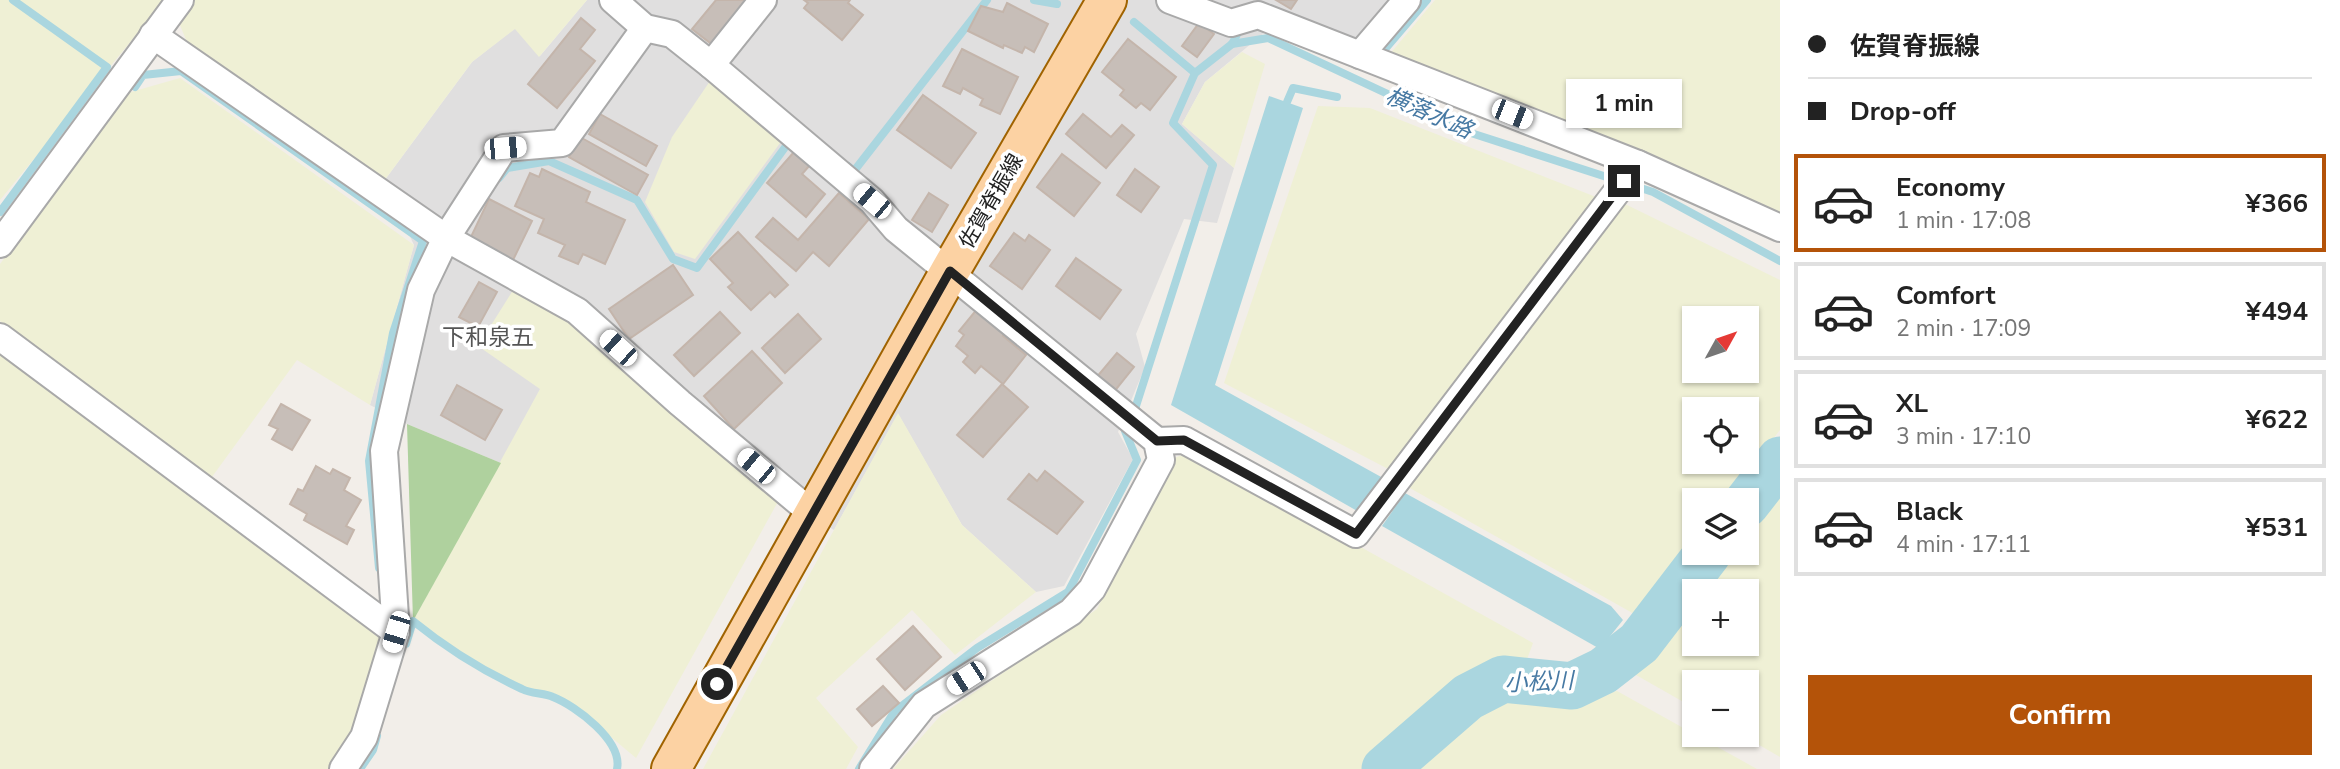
<!DOCTYPE html>
<html lang="en">
<head>
<meta charset="utf-8">
<style>
  body { margin:0; font-family:"Nunito Sans","Noto Sans JP",sans-serif; background:#f6f6f6; color:#222; height:100vh; display:flex; flex-direction:column; font-size:26px; white-space:nowrap }
  * { box-sizing:border-box; margin:0 }
  p { font-size:23px; color:#767676 }
  .icon { flex:none; width:38px; height:38px; fill:none; stroke:currentColor; stroke-width:2; stroke-linecap:round; stroke-linejoin:round }
  .map { position:relative; flex:1; overflow:hidden }
  .drawer { display:flex; flex-direction:column; background:#fff; width:560px }
  .drawer>* { flex:none }
  .hud { display:grid; align-content:center; height:154px; padding:0 28px; background:#fff }
  .needle { width:46px; rotate:50deg }
  .buttons { position:absolute; left:1682px; top:306px; display:grid; gap:14px }
  .buttons a { display:grid; place-items:center; width:77px; height:77px; border-radius:0px; background:#fff; box-shadow:0 2px 5px #0004; font-size:35px }
  .end { position:absolute; width:32px; height:32px; margin:-16px; border:9px solid #222; background:#fff; box-shadow:0 0 0 4px #fff }
  .from { border-radius:50% }
  .bubble { position:absolute; height:49px; border-radius:0px; background:#fff; box-shadow:0 2px 5px #0004; font-size:23px; font-weight:700; line-height:49px; text-align:center }
  .car { position:absolute; width:21px; height:42px; margin:-21px -10px; border-radius:9px; box-shadow:0 0 5px 2px #0007; background:linear-gradient(#fff 24%,#345 0 40%,#fff 0 76%,#345 0 86%,#fff 0) }
  .hud b { display:flex; align-items:center; gap:24px; height:66px; font-size:26px }
  .hud b+b { border-top:2px solid #e0e0e0 }
  .hud i { width:18px; height:18px; background:#222 }
  ul { padding:0; list-style:none }
  li { display:flex; align-items:center; gap:21px; height:98px; margin:0 14px 10px; padding:0 14px; border:4px solid #e0e0e0; border-radius:0px }
  li div { flex:1 }
  li b { display:block; font-size:26px }
  li em { font-style:normal; font-weight:700 }
  li.active { border-color:#b45309 }
  li>.icon { width:63px; height:63px; stroke-width:1.5 }
  .primary-button { display:flex; gap:14px; margin-top:auto; padding:14px 28px }
  .primary-button a { flex:1; height:80px; border-radius:0px; background:#b45309; color:#fff; font-size:28px; font-weight:700; line-height:80px; text-align:center }
  main { display:flex; flex:1; min-height:0 }
  .map>svg:first-child { display:block }
  .residential { fill:#e0dfdf }
  .farmland { fill:#eff0d5; fill-rule:evenodd }
  .forest { fill:#afd19e }
  .water { fill:#aad6df }
  .lines { fill:none; stroke-linecap:round; stroke-linejoin:round }
  .stream { stroke:#aad6df; stroke-width:8 }
  .river { stroke:#aad6df; stroke-width:47 }
  .building { fill:#c7beb8; stroke:#c4b5ab; stroke-width:2 }
  .minor-casing { stroke:#a9a9a9; stroke-width:30 }
  .primary-casing { stroke:#a06300; stroke-width:42 }
  .minor { stroke:#fff; stroke-width:26 }
  .primary { stroke:#fcd2a3; stroke-width:38 }
  .route { stroke:#222; stroke-width:9 }
  .labels { text-anchor:middle; dominant-baseline:central; stroke-width:7; stroke-linejoin:round; paint-order:stroke }
  .street-label { font-size:21px; fill:#222; stroke:#fff }
  .water-label { font-size:23px; font-style:italic; fill:#4679a3; stroke:#fff }
  .neighbourhood-label { font-size:23px; fill:#555; stroke:#fff }
</style>
</head>
<body>
<main>
<div class="map">
<svg width="1780" height="769" viewBox="0 0 1780 769">
  <rect width="100%" height="100%" fill="#f2eee9"/>
  <polygon class="residential" points="587,0 1400,0 1350,67 1264,33 1205,82 1182,124 1234,168 1217,223 1184,219 1136,334 1145,367 1118,432 1133,459 1064,586 1036,592 962,525 898,414 834,530 780,498 541,388 501,463 407,424 370,405 414,245 384,181 472,62 515,28 540,56"/>
  <g class="farmland">
    <polygon points="0,0 165,0 0,200"/>
    <polygon points="193,0 587,0 539,57 515,29 472,62 384,181 187,42 177,18"/>
    <polygon points="1435,0 1780,0 1780,214 1389,55"/>
    <polygon points="1242,52 1265,64 1234,168 1182,124 1205,82"/>
    <polygon points="180,78 414,245 370,405 297,360 209,481 0,321 0,264 124,94"/>
    <polygon points="710,81 783,139 695,259 674,252 645,202 672,137"/>
    <polygon points="1318,106 1370,108 1596,197 1390,470 1224,383"/>
    <path d="M1623 203 1780 280V430L1725 500H1694V541L1636 615 1408 487ZM1694 318H1746V371H1694ZM1694 410H1746V462H1694Z"/>
    <polygon points="515,287 579,326 780,498 636,758 605,732 554,697 524,690 429,634 413,621 540,389 478,346"/>
    <polygon points="0,354 380,636 348,741 329,769 0,769"/>
    <polygon points="898,413 962,525 1036,592 955,655 912,610 816,698 858,747 846,769 703,769"/>
    <polygon points="1190,452 1533,643 1526,662 1478,669 1367,769 893,769 941,715 1097,609 1174,458"/>
    <path d="M1780 476V757L1742 735H1746V682H1694V708L1629 671 1720 553H1746L1747 519ZM1694 592H1746V644H1694Z"/>
    <polygon points="1617,691 1757,769 1404,769 1500,695 1547,705"/>
  </g>
  <polygon class="forest" points="407,424 501,463 413,621"/>
  <g class="water">
    <polygon points="1269,96 1303,108 1215,385 1383,478 1359,512 1171,405"/>
    <polygon points="1405,493 1611,606 1623,620 1600,649 1382,526"/>
  </g>
  <g class="lines">
    <g class="stream">
      <polyline points="1034,0 1057,4"/>
      <polyline points="1134,22 1195,73"/>
      <polyline points="1232,44 1268,38 1471,133 1653,192 1780,261"/>
      <polyline points="1386,48 1427,0"/>
      <polyline points="135,87 143,75 181,71 423,241 393,333 369,461 379,568"/>
      <polyline points="1287,102 1293,88 1337,97"/>
      <polyline points="848,166 854,171 987,0"/>
      <polyline points="499,178 507,168 549,161 637,200 673,259 697,268 786,146"/>
      <polyline points="0,212 107,67 13,0"/>
      <polyline points="1135,409 1213,165 1173,123 1195,73 1232,44 1241,27"/>
      <path d="M406 644 413 621C445 647 485 672 522 689 532 694 544 693 553 697 576 706 623 741 617 769"/>
      <polyline points="360,769 373,750 377,736"/>
      <polyline points="859,769 894,712 977,648 1068,592 1137,460 1125,431"/>
    </g>
    <g class="river">
      <polyline points="1746,504 1780,460"/>
      <polyline points="1385,769 1468,697 1503,679 1572,686 1603,671 1639,643 1708,553"/>
    </g>
  </g>
  <g class="building">
    <polygon points="716,0 751,0 714,46 692,29"/>
    <polygon points="804,0 850,0 848,3 863,15 842,40 804,8 808,3"/>
    <polygon points="1276,0 1297,0 1291,9"/>
    <polygon points="1007,3 1048,24 1034,52 1025,47 1022,53 1004,45 1003,48 968,31 981,6 1003,12"/>
    <polygon points="581,18 595,30 580,49 595,61 557,108 528,84"/>
    <polygon points="1199,23 1214,34 1197,57 1182,46"/>
    <polygon points="1128,39 1176,77 1150,110 1141,103 1136,108 1120,95 1124,90 1102,72"/>
    <polygon points="962,49 1018,77 1000,114 980,105 983,99 963,88 960,94 943,86"/>
    <polygon points="923,95 976,133 951,168 897,130"/>
    <polygon points="600,114 657,146 646,166 589,134"/>
    <polygon points="1083,114 1111,137 1122,125 1134,135 1106,168 1066,134"/>
    <polygon points="580,137 648,175 637,195 569,157"/>
    <polygon points="794,152 810,165 802,174 825,194 806,217 767,183"/>
    <polygon points="1062,154 1100,183 1074,216 1037,187"/>
    <polygon points="542,169 590,192 586,202 625,220 605,264 583,254 578,264 559,256 565,245 538,233 544,219 515,206 530,173 539,177"/>
    <polygon points="1135,169 1159,187 1141,212 1117,195"/>
    <polygon points="839,193 869,219 829,266 813,252 796,271 756,237 773,218 798,240"/>
    <polygon points="929,193 948,205 932,232 912,220"/>
    <polygon points="489,199 532,221 513,260 470,239"/>
    <polygon points="738,232 788,285 775,297 770,292 751,310 728,287 733,283 710,259"/>
    <polygon points="1014,233 1025,241 1029,235 1050,250 1022,289 990,266"/>
    <polygon points="1076,258 1121,290 1100,319 1056,286"/>
    <polygon points="673,265 693,295 629,339 609,309"/>
    <polygon points="479,282 497,292 478,327 459,317"/>
    <polygon points="978,308 1007,332 1003,336 1026,355 1003,384 981,366 975,373 963,362 968,356 956,346 964,335 959,331"/>
    <polygon points="720,312 740,333 694,376 674,355"/>
    <polygon points="798,314 821,339 785,373 762,348"/>
    <polygon points="752,351 782,383 734,429 704,396"/>
    <polygon points="1117,353 1134,367 1113,393 1095,379"/>
    <polygon points="1002,384 1028,407 983,457 957,435"/>
    <polygon points="457,385 502,410 485,440 441,415"/>
    <polygon points="281,404 310,420 292,450 272,439 278,429 269,425"/>
    <polygon points="316,466 330,474 333,469 350,478 344,490 361,500 346,526 354,530 347,544 304,520 307,514 290,504 298,489 303,491"/>
    <polygon points="1045,471 1083,502 1057,534 1008,499 1029,474 1037,481"/>
    <polygon points="913,626 941,657 905,690 877,659"/>
    <polygon points="883,686 899,703 872,726 857,709"/>
  </g>
  <g class="lines">
    <g class="minor-casing">
      <g id="minor">
        <polyline points="613,0 645,28 672,34 711,65 872,201 896,229 1157,441 1161,460 1092,589 1071,612 924,705 873,769"/>
        <polyline points="1170,0 1231,23 1258,15 1638,164 1780,228"/>
        <polyline points="153,35 446,238 577,311 680,403 813,514"/>
        <polyline points="1360,55 1407,0"/>
        <polyline points="711,65 763,0"/>
        <polyline points="0,244 180,0"/>
        <polyline points="0,337 396,632 364,737 343,769"/>
        <polyline points="1157,441 1184,440 1356,534 1638,164"/>
        <polyline points="396,632 384,451 421,290 446,238 504,148 562,143 645,28"/>
      </g>
    </g>
    <g class="primary-casing">
      <polyline id="primary" points="671,769 950,271 1107,0"/>
    </g>
    <use href="#minor" class="minor"/>
    <use href="#primary" class="primary"/>
  </g>
  <g class="lines">
    <polyline class="route" points="717,684 950,271 1157,441 1184,440 1356,534 1624,181"/>
  </g>
  <g class="labels">
    <g class="street-label">
      <text transform="translate(991 201) rotate(-60)">佐賀脊振線</text>
    </g>
    <g class="water-label">
      <text transform="translate(1429 113) rotate(24)">横落水路</text>
      <text transform="translate(1539 682) rotate(-2)">小松川</text>
    </g>
    <g class="neighbourhood-label">
      <text x="488" y="337">下和泉五</text>
    </g>
  </g>
</svg>
<div class="buttons">
<a><svg class="needle" viewBox="-14 -14 28 28"><path d="M0-13l5 13h-10z" fill="#e53935"/><path d="M0 13l5-13h-10z" fill="#767676"/></svg></a>
<a><svg class="icon" aria-label="locate" viewBox="0 0 24 24"><circle cx="12" cy="12" r="6"/><path d="M12 2v4M12 18v4M2 12h4M18 12h4"/></svg></a>
<a><svg class="icon" aria-label="layers" viewBox="0 0 24 24"><path d="M12 4l9 5-9 5-9-5zM3 14l9 5 9-5"/></svg></a>
<a>+</a>
<a>−</a>
</div>
<i class="end from" style="left:717px;top:684px"></i>
<i class="end" style="left:1624px;top:181px"></i>
<div class="bubble" style="left:1566px;top:79px;width:116px">1 min</div>
<i class="car" style="left:1512px;top:114px;rotate:112deg"></i>
<i class="car" style="left:505px;top:148px;rotate:85deg"></i>
<i class="car" style="left:872px;top:201px;rotate:310deg"></i>
<i class="car" style="left:618px;top:348px;rotate:312deg"></i>
<i class="car" style="left:756px;top:466px;rotate:310deg"></i>
<i class="car" style="left:396px;top:632px;rotate:197deg"></i>
<i class="car" style="left:966px;top:678px;rotate:237deg"></i>
</div>
<section class="drawer">
<div class="hud">
<b><i class="from"></i>佐賀脊振線</b>
<b><i></i>Drop-off</b>
</div>
<ul>
<li class="active"><svg class="icon" aria-label="car" viewBox="0 0 24 24"><path d="M5 17H2v-5l4-1 3-4h7l3 4 3 1v5h-3M9 17h6M6 11h13"/><circle cx="7" cy="17" r="2"/><circle cx="17" cy="17" r="2"/></svg><div><b>Economy</b><p>1 min · 17:08</p></div><em>¥366</em></li>
<li><svg class="icon" aria-label="car" viewBox="0 0 24 24"><path d="M5 17H2v-5l4-1 3-4h7l3 4 3 1v5h-3M9 17h6M6 11h13"/><circle cx="7" cy="17" r="2"/><circle cx="17" cy="17" r="2"/></svg><div><b>Comfort</b><p>2 min · 17:09</p></div><em>¥494</em></li>
<li><svg class="icon" aria-label="car" viewBox="0 0 24 24"><path d="M5 17H2v-5l4-1 3-4h7l3 4 3 1v5h-3M9 17h6M6 11h13"/><circle cx="7" cy="17" r="2"/><circle cx="17" cy="17" r="2"/></svg><div><b>XL</b><p>3 min · 17:10</p></div><em>¥622</em></li>
<li><svg class="icon" aria-label="car" viewBox="0 0 24 24"><path d="M5 17H2v-5l4-1 3-4h7l3 4 3 1v5h-3M9 17h6M6 11h13"/><circle cx="7" cy="17" r="2"/><circle cx="17" cy="17" r="2"/></svg><div><b>Black</b><p>4 min · 17:11</p></div><em>¥531</em></li>
</ul>
<div class="primary-button"><a>Confirm</a></div>
</section>
</main>
</body>
</html>
